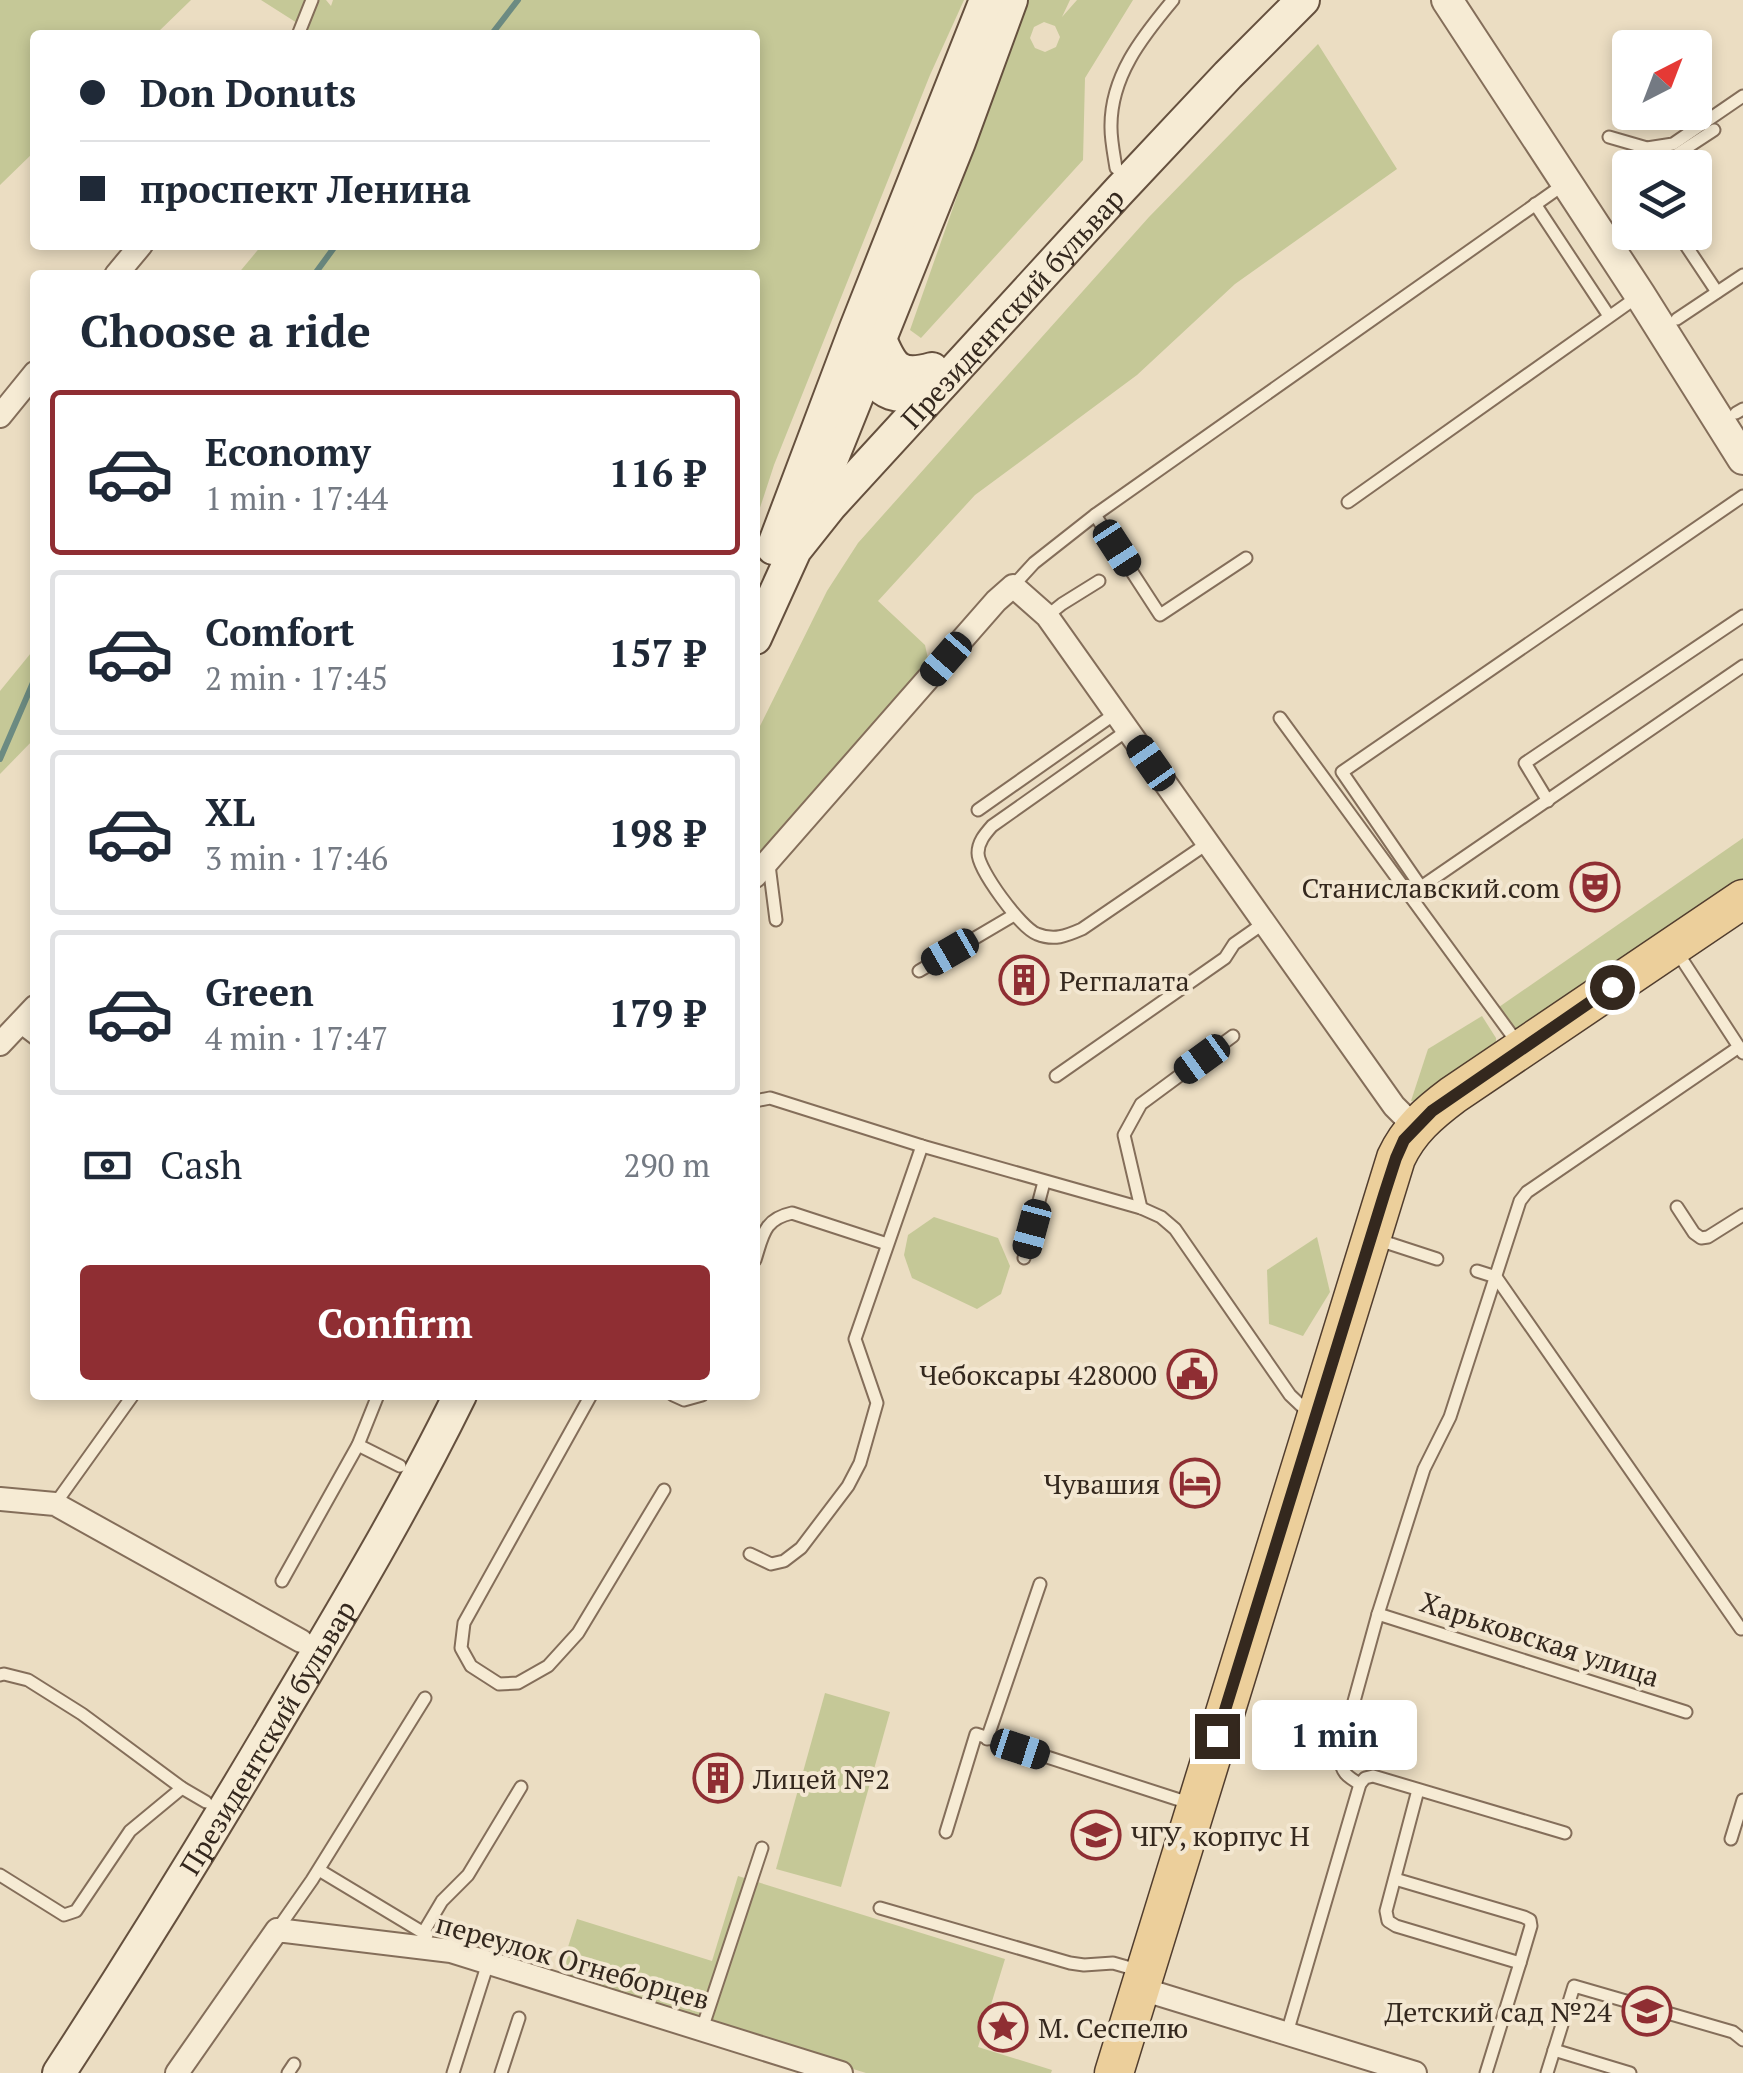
<!DOCTYPE html>
<html lang="en">
<head>
<meta charset="utf-8">
<style>
  body { margin:0; font-family:"PT Serif",serif; background:#f2f2f3; color:#1f2937; height:100vh; display:flex; flex-direction:column; font-size:38px; white-space:nowrap }
  * { box-sizing:border-box; margin:0 }
  p { font-size:32px; color:#747a83 }
  .icon { flex:none; width:55px; height:55px; fill:none; stroke:currentColor; stroke-width:2; stroke-linecap:round; stroke-linejoin:round }
  .map { position:relative; flex:1; overflow:hidden }
  .drawer { position:absolute; left:30px; top:270px; width:730px; height:1130px; display:flex; flex-direction:column; background:#fff; border-radius:10px; box-shadow:0 5px 15px #0003 }
  .drawer>* { flex:none }
  .banner { position:absolute; left:30px; top:30px; width:730px; height:220px; border-radius:10px; box-shadow:0 5px 15px #0003; display:grid; align-content:center; height:220px; padding:0 50px; background:#fff }
  .needle { width:65px; rotate:42deg }
  .tools { position:absolute; left:1612px; top:30px; display:grid; gap:20px }
  .tools a { display:grid; place-items:center; width:100px; height:100px; border-radius:10px; background:#fff; box-shadow:0 5px 15px #0003; font-size:50px }
  .end { position:absolute; width:45px; height:45px; margin:-22px; border:12px solid #34281e; background:#fff; box-shadow:0 0 0 5px #fff }
  .from { border-radius:50% }
  .bubble { position:absolute; height:70px; border-radius:10px; background:#fff; box-shadow:0 5px 15px #0003; font-size:32px; font-weight:700; line-height:70px; text-align:center }
  .car { position:absolute; width:30px; height:60px; margin:-30px -15px; border-radius:12px; box-shadow:0 0 8px 2px #0007; background:linear-gradient(#222 24%,#8ab4d8 0 40%,#222 0 76%,#8ab4d8 0 86%,#222 0) }
  .banner b { display:flex; align-items:center; gap:35px; height:95px; font-size:38px }
  .banner b+b { border-top:2px solid #e0e1e3 }
  .banner i { width:25px; height:25px; background:#1f2937 }
  ul { padding:0; list-style:none }
  li { display:flex; align-items:center; gap:30px; height:165px; margin:0 20px 15px; padding:0 30px; border:5px solid #e0e1e3; border-radius:10px }
  li div { flex:1 }
  li b { display:block; font-size:38px }
  li em { font-style:normal; font-weight:700 }
  li.on { border-color:#8f2e33 }
  li>.icon { width:90px; height:90px; stroke-width:1.5 }
  h2 { padding:0 50px; font-size:45px; line-height:120px }
  .pay { display:flex; align-items:center; gap:25px; height:110px; padding:0 50px; font-size:38px }
  .pay p { margin-inline-start:auto }
  .cta { display:flex; gap:20px; margin-top:auto; padding:20px 50px }
  .cta a { flex:1; height:115px; border-radius:10px; background:#8f2e33; color:#fff; font-size:40px; font-weight:700; line-height:115px; text-align:center }
  .map>svg:first-child { display:block }
  .green { fill:#c5c897; fill-rule:evenodd }
  .lines { fill:none; stroke-linecap:round; stroke-linejoin:round }
  .stream { stroke:#6c8b82; stroke-width:6 }
  .service-casing { stroke:#846e5a; stroke-width:15 }
  .minor-casing { stroke:#846e5a; stroke-width:26 }
  .tertiary-casing { stroke:#846e5a; stroke-width:34 }
  .secondary-casing { stroke:#65503e; stroke-width:36 }
  .primary-casing { stroke:#513d2e; stroke-width:41 }
  .service { stroke:#f6ebd4; stroke-width:11 }
  .minor { stroke:#f6ebd4; stroke-width:22 }
  .tertiary { stroke:#f6ebd4; stroke-width:30 }
  .secondary { stroke:#f6ebd4; stroke-width:32 }
  .primary { stroke:#eccf9b; stroke-width:38 }
  .route { stroke:#34281e; stroke-width:12 }
  .labels { text-anchor:middle; dominant-baseline:central; stroke-width:8; stroke-linejoin:round; paint-order:stroke }
  .street-label { font-size:28px; fill:#34281e; stroke:#f3e7d1 }
  .poi-label { font-size:28px; fill:#34281e; stroke:#f3e7d1; text-anchor:end }
</style>
</head>
<body>
<div class="map">
<svg width="1743" height="2073" viewBox="0 0 1743 2073">
  <rect width="100%" height="100%" fill="#ebddc2"/>
  <g class="green">
    <polygon points="0,0 191,0 155,35 35,35 35,151 0,185"/>
    <polygon points="261,0 326,0 331,6 333,0 964,0 930,75 774,465 755,523 755,275 237,275 262,245 755,245 755,35 316,35"/>
    <path d="M1028 0H1070L1062 17 1077 0H1133L1085 78 1083 160 921 338 910 330 1000 74ZM1044 22 1055 26 1060 37 1056 47 1045 52 1035 48 1030 38 1034 27Z"/>
    <polygon points="1318,44 1397,169 1235,284 1137,375 975,495 878,601 925,645 929,663 755,861 755,736 827,591 858,543 1149,217"/>
    <polygon points="35,648 35,738 0,774 0,691"/>
    <polygon points="1743,838 1743,886 1516,1030 1499,1007"/>
    <polygon points="1482,1016 1496,1038 1496,1046 1420,1101 1411,1101 1428,1049"/>
    <polygon points="934,1217 998,1238 1010,1266 1001,1294 977,1309 912,1278 904,1255 908,1235"/>
    <polygon points="1317,1237 1330,1292 1303,1336 1269,1324 1267,1270"/>
    <polygon points="825,1693 890,1712 841,1887 776,1869"/>
    <polygon points="738,1876 1005,1959 978,2047 1052,2070 1051,2073 866,2073 558,1978 577,1919 712,1961"/>
  </g>
  <g class="lines">
    <g class="stream">
      <polyline points="491,35 518,0"/>
      <polyline points="314,275 336,245"/>
      <polyline points="0,759 35,678"/>
    </g>
    <g class="service-casing">
      <g id="service">
        <polyline points="298,35 312,0"/>
        <polyline points="1609,137 1647,148 1673,144 1743,96"/>
        <path d="M1116 168C1114 155 1111 141 1111 128 1110 77 1142 37 1173 0"/>
        <polyline points="1656,168 1714,130"/>
        <polyline points="1535,204 1609,316"/>
        <polyline points="1677,232 1717,292"/>
        <polyline points="1677,319 1743,275"/>
        <polyline points="1736,413 1743,409"/>
        <polyline points="1743,496 1342,772 1421,887 1743,666"/>
        <polyline points="1348,502 1640,295"/>
        <polyline points="1095,515 1160,615 1246,558"/>
        <polyline points="1013,586 1034,563 1095,515 1563,185"/>
        <polyline points="1047,616 1062,604 1099,581"/>
        <polyline points="1280,718 1519,1045"/>
        <path d="M1128 730 992 826C985 834 978 842 978 853 978 870 1021 928 1037 934 1054 941 1066 936 1082 929L1208 843"/>
        <polyline points="1548,801 1525,763 1743,616"/>
        <polyline points="978,810 1116,713"/>
        <polyline points="769,865 776,920"/>
        <polyline points="1683,961 1739,1047"/>
        <polyline points="919,971 1014,915"/>
        <polyline points="18,1026 35,1039"/>
        <polyline points="1056,1076 1225,958 1234,944 1264,923"/>
        <polyline points="755,1101 770,1098 922,1146 1141,1208 1161,1217 1175,1229 1290,1395 1309,1413"/>
        <polyline points="1677,1207 1694,1233 1701,1238 1708,1237 1743,1215"/>
        <polyline points="1141,1208 1124,1135 1141,1104 1233,1036"/>
        <polyline points="1388,1243 1437,1259"/>
        <polyline points="1024,1258 1044,1182"/>
        <path d="M755 1260C763 1235 764 1219 792 1213L887 1244"/>
        <polyline points="1477,1271 1496,1277 1741,1629"/>
        <polyline points="591,1395 464,1623 461,1648 471,1666 499,1684 518,1683 548,1666 578,1633 664,1490"/>
        <polyline points="673,1395 684,1400 702,1395"/>
        <polyline points="358,1445 400,1466"/>
        <polyline points="55,1504 133,1395"/>
        <polyline points="750,1554 771,1564 784,1561 801,1548 848,1486 860,1463 877,1403 855,1339 922,1146"/>
        <polyline points="282,1581 358,1445 378,1395"/>
        <polyline points="1378,1614 1686,1712"/>
        <polyline points="0,1675 4,1674 28,1680 82,1714 182,1788 206,1802"/>
        <polyline points="987,1739 1040,1584"/>
        <path d="M1360 1784C1346 1776 1342 1773 1339 1756L1378 1614 1424 1469 1450 1417 1520 1201 1527 1192 1739 1047 1743 1053"/>
        <polyline points="1418,1790 1386,1911 1388,1921 1396,1926 1520,1963 1486,2073"/>
        <polyline points="946,1832 976,1734 1192,1804"/>
        <polyline points="1731,1839 1743,1800"/>
        <polyline points="319,1870 427,1935"/>
        <polyline points="0,1875 64,1915 76,1911 130,1831 182,1788"/>
        <polyline points="1395,1879 1524,1917 1530,1920 1531,1926 1520,1963"/>
        <polyline points="880,1908 1070,1963 1084,1965 1113,1963 1141,1971"/>
        <polyline points="277,1930 312,1880 425,1698"/>
        <polyline points="423,1933 442,1901 468,1875 521,1787"/>
        <polyline points="702,2029 762,1848"/>
        <polyline points="1287,2033 1360,1784 1365,1778 1373,1776 1565,1833"/>
        <polyline points="1554,2050 1630,2073"/>
        <polyline points="288,2073 294,2064"/>
        <polyline points="453,2073 488,1963"/>
        <polyline points="501,2073 519,2018"/>
        <polyline points="1547,2073 1574,1986 1733,2032 1743,2040"/>
      </g>
    </g>
    <g class="minor-casing">
      <g id="minor">
        <polyline points="116,275 141,245"/>
        <polyline points="0,416 35,373"/>
        <polyline points="755,876 996,601 1013,586 1047,616 1394,1106 1415,1127"/>
        <polyline points="0,1044 35,1007"/>
        <polyline points="0,1499 55,1504 301,1641"/>
        <polyline points="1158,1994 1415,2073"/>
        <polyline points="177,2073 277,1930 451,1951 841,2073"/>
      </g>
    </g>
    <g class="tertiary-casing">
      <polyline id="tertiary" points="1447,0 1640,295 1743,459"/>
    </g>
    <g class="secondary-casing">
      <g id="secondary">
        <path d="M880 339C892 368 899 378 932 369"/>
        <path d="M863 352C876 400 899 403 941 384"/>
        <polyline points="808,518 959,142 1011,0"/>
        <polyline points="773,548 856,328 986,0"/>
        <path id="s1" d="M755 638 795 550 830 506 1119 191 1228 75 1303 0"/>
        <path id="s2" d="M59 2073C138 1952 213 1830 286 1706 347 1604 408 1501 460 1395"/>
      </g>
    </g>
    <g class="primary-casing">
      <path id="primary" d="M1114 2073 1396 1158C1409 1130 1429 1113 1453 1095L1743 899"/>
    </g>
    <use href="#service" class="service"/>
    <use href="#minor" class="minor"/>
    <use href="#tertiary" class="tertiary"/>
    <use href="#secondary" class="secondary"/>
    <use href="#primary" class="primary"/>
  </g>
  <g class="lines">
    <polyline class="route" points="1217,1736 1384,1195 1396,1158 1404,1140 1432,1111 1612,987"/>
  </g>
  <defs>
    <g id="theatre-ring" transform="scale(2.5)"><circle r="9.5" fill="#f3e7d1" stroke="#8f2e33" stroke-width="1.5"/><path d="M-5-5.5Q0-4 5-5.5V0Q5 5 0 6Q-5 5-5 0ZM-3.3-2.5H-1v1.5H-3.3ZM1-2.5H3.3v1.5H1ZM-2.8 1Q0 5.5 2.8 1Z" fill="#8f2e33"/></g>
    <g id="building-ring" transform="scale(2.5)"><circle r="9.5" fill="#f3e7d1" stroke="#8f2e33" stroke-width="1.5"/><path d="M-4-6H4V6H1V3H-1V6H-4ZM-2.5-4.3h1.7v1.8h-1.7ZM.8-4.3h1.7v1.8H.8ZM-2.5-1h1.7V.8h-1.7ZM.8-1h1.7V.8H.8Z" fill="#8f2e33"/></g>
    <g id="civic-ring" transform="scale(2.5)"><circle r="9.5" fill="#f3e7d1" stroke="#8f2e33" stroke-width="1.5"/><path d="M-.6-6.5H3V-4.5H.6V-3L4-1V1h2V6H-6V1h2V-1L-.6-3ZM-1.2 2.5V6h2.4V2.5Z" fill="#8f2e33"/></g>
    <g id="hotel-ring" transform="scale(2.5)"><circle r="9.5" fill="#f3e7d1" stroke="#8f2e33" stroke-width="1.5"/><path d="M-6-4.5h1.5V1H6V5H4.5V3h-9V5H-6ZM-4 0a1.8 1.8 0 1 1 3.6 0ZM.5 0V-2.5h3Q6-2.5 6 0Z" fill="#8f2e33"/></g>
    <g id="university-ring" transform="scale(2.5)"><circle r="9.5" fill="#f3e7d1" stroke="#8f2e33" stroke-width="1.5"/><path d="M0-5L7-2L0 1L-7-2ZM-4 1L0 2.5L4 1V4Q0 6-4 4Z" fill="#8f2e33"/></g>
    <g id="school-ring" transform="scale(2.5)"><circle r="9.5" fill="#f3e7d1" stroke="#8f2e33" stroke-width="1.5"/><path d="M0-5L7-2L0 1L-7-2ZM-4 1L0 2.5L4 1V4Q0 6-4 4Z" fill="#8f2e33"/></g>
    <g id="sight-ring" transform="scale(2.5)"><circle r="9.5" fill="#f3e7d1" stroke="#8f2e33" stroke-width="1.5"/><path d="M0-6L1.8-2.2L6-1.7L2.9 1.2L3.7 5.4L0 3.3L-3.7 5.4L-2.9 1.2L-6-1.7L-1.8-2.2Z" fill="#8f2e33"/></g>
  </defs>
  <g fill-rule="evenodd">
    <use href="#theatre-ring" x="1595" y="887"/>
    <use href="#building-ring" x="1024" y="980"/>
    <use href="#civic-ring" x="1192" y="1374"/>
    <use href="#hotel-ring" x="1195" y="1483"/>
    <use href="#building-ring" x="718" y="1778"/>
    <use href="#university-ring" x="1096" y="1835"/>
    <use href="#school-ring" x="1647" y="2011"/>
    <use href="#sight-ring" x="1003" y="2027"/>
  </g>
  <g class="labels">
    <g class="street-label">
      <text stroke="none"><textPath href="#s1" startOffset="422">Президентский бульвар</textPath></text>
      <text transform="translate(1540 1639) rotate(18)">Харьковская улица</text>
      <text stroke="none"><textPath href="#s2" startOffset="395">Президентский бульвар</textPath></text>
      <text transform="translate(573 1961) rotate(16)">переулок Огнеборцев</text>
    </g>
    <g class="poi-label">
      <text x="1560" y="887">Станиславский.com</text>
      <text x="1059" y="980" text-anchor="start">Регпалата</text>
      <text x="1157" y="1374">Чебоксары 428000</text>
      <text x="1160" y="1483">Чувашия</text>
      <text x="753" y="1778" text-anchor="start">Лицей №2</text>
      <text x="1131" y="1835" text-anchor="start">ЧГУ, корпус Н</text>
      <text x="1612" y="2011">Детский сад №24</text>
      <text x="1038" y="2027" text-anchor="start">М. Сеспелю</text>
    </g>
  </g>
</svg>
<div class="tools">
<a><svg class="needle" viewBox="-14 -14 28 28"><path d="M0-13l5 13h-10z" fill="#e53935"/><path d="M0 13l5-13h-10z" fill="#747a83"/></svg></a>
<a><svg class="icon" aria-label="layers" viewBox="0 0 24 24"><path d="M12 4l9 5-9 5-9-5zM3 14l9 5 9-5"/></svg></a>
</div>
<i class="end from" style="left:1612px;top:987px"></i>
<i class="end" style="left:1217px;top:1736px"></i>
<div class="bubble" style="left:1252px;top:1700px;width:165px">1 min</div>
<i class="car" style="left:1117px;top:548px;rotate:147deg"></i>
<i class="car" style="left:946px;top:659px;rotate:221deg"></i>
<i class="car" style="left:1151px;top:763px;rotate:325deg"></i>
<i class="car" style="left:950px;top:952px;rotate:240deg"></i>
<i class="car" style="left:1202px;top:1059px;rotate:234deg"></i>
<i class="car" style="left:1032px;top:1229px;rotate:195deg"></i>
<i class="car" style="left:1020px;top:1749px;rotate:108deg"></i>
<div class="banner">
<b><i class="from"></i>Don Donuts</b>
<b><i></i>проспект Ленина</b>
</div>
<section class="drawer">
<h2>Choose a ride</h2>
<ul>
<li class="on"><svg class="icon" aria-label="car" viewBox="0 0 24 24"><path d="M5 17H2v-5l4-1 3-4h7l3 4 3 1v5h-3M9 17h6M6 11h13"/><circle cx="7" cy="17" r="2"/><circle cx="17" cy="17" r="2"/></svg><div><b>Economy</b><p>1 min · 17:44</p></div><em>116 ₽</em></li>
<li><svg class="icon" aria-label="car" viewBox="0 0 24 24"><path d="M5 17H2v-5l4-1 3-4h7l3 4 3 1v5h-3M9 17h6M6 11h13"/><circle cx="7" cy="17" r="2"/><circle cx="17" cy="17" r="2"/></svg><div><b>Comfort</b><p>2 min · 17:45</p></div><em>157 ₽</em></li>
<li><svg class="icon" aria-label="car" viewBox="0 0 24 24"><path d="M5 17H2v-5l4-1 3-4h7l3 4 3 1v5h-3M9 17h6M6 11h13"/><circle cx="7" cy="17" r="2"/><circle cx="17" cy="17" r="2"/></svg><div><b>XL</b><p>3 min · 17:46</p></div><em>198 ₽</em></li>
<li><svg class="icon" aria-label="car" viewBox="0 0 24 24"><path d="M5 17H2v-5l4-1 3-4h7l3 4 3 1v5h-3M9 17h6M6 11h13"/><circle cx="7" cy="17" r="2"/><circle cx="17" cy="17" r="2"/></svg><div><b>Green</b><p>4 min · 17:47</p></div><em>179 ₽</em></li>
</ul>
<div class="pay"><svg class="icon" aria-label="cash" viewBox="0 0 24 24"><path d="M3 7h18v10H3z"/><circle cx="12" cy="12" r="2"/></svg>Cash<p>290 m</p></div>
<div class="cta"><a>Confirm</a></div>
</section>
</div>
</body>
</html>
